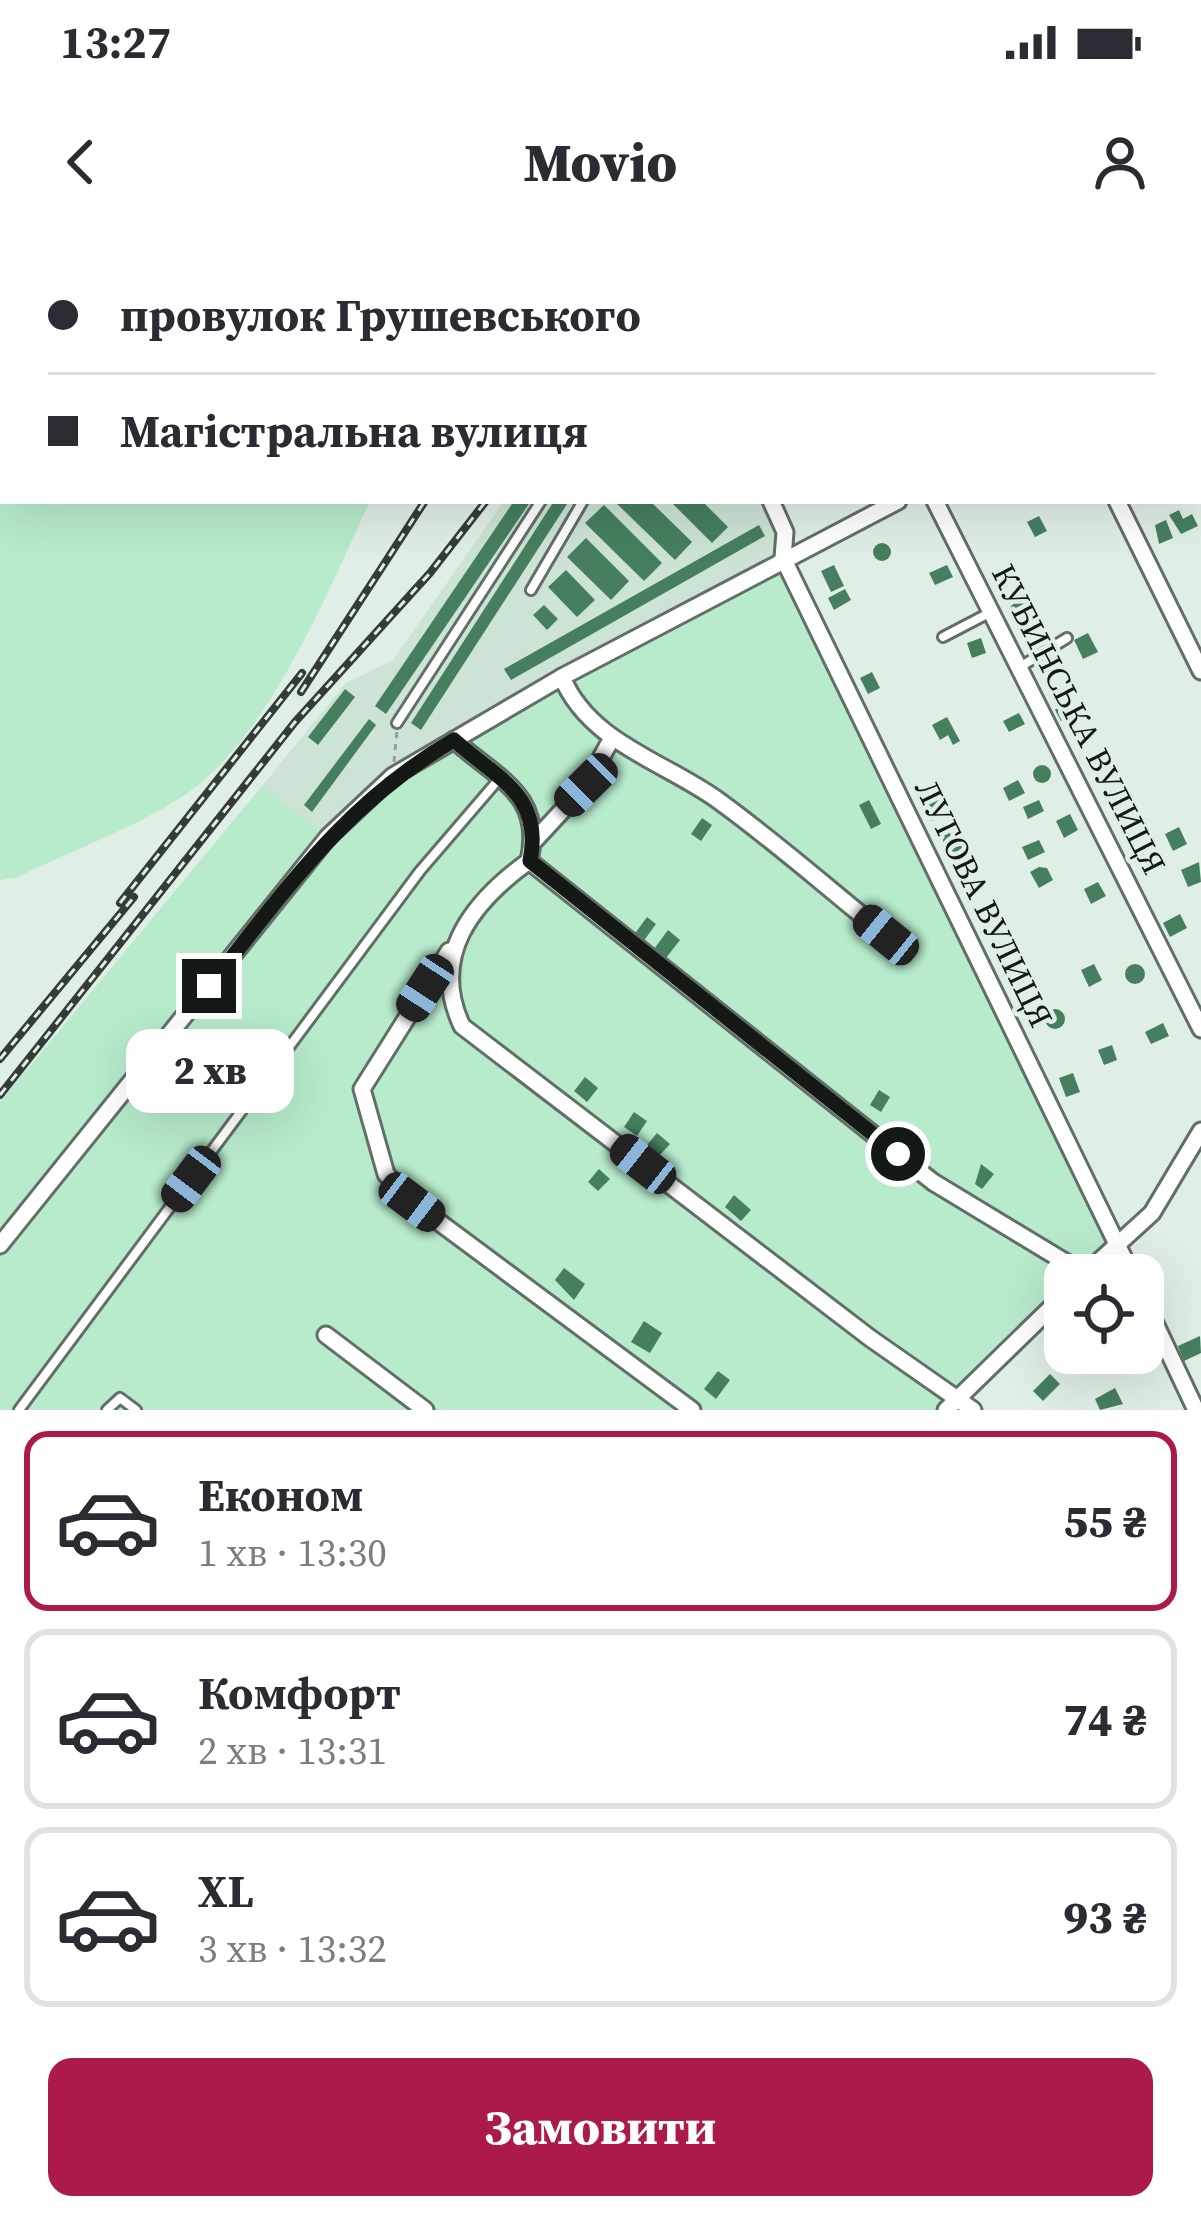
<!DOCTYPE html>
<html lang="uk">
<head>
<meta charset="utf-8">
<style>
  body { margin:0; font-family:"Source Serif 4",serif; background:#f2f2f3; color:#2b2b33; height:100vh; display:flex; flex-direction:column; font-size:45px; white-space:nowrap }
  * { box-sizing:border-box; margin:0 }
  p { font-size:39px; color:#7c7c81 }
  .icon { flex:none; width:66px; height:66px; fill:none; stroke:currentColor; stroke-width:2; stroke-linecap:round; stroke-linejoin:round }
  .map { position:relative; height:1170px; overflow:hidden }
  .details { display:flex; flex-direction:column; background:#fff; flex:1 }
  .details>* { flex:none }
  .guide { position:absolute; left:0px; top:0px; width:1203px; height:264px; box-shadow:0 12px 48px #0002; display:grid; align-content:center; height:264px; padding:0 48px; background:#fff }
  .controls { position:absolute; left:1044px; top:1014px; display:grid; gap:24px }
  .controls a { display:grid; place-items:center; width:120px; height:120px; border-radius:24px; background:#fff; box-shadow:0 12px 48px #0002; font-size:60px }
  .end { position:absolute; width:54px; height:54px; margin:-27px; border:15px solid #141916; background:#fff; box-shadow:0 0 0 6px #fff }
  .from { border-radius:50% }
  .bubble { position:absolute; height:84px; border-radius:24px; background:#fff; box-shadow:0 12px 48px #0002; font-size:39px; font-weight:800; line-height:84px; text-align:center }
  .car { position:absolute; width:36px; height:72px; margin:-36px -18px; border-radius:15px; box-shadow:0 0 9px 3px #0007; background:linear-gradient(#222 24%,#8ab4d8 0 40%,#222 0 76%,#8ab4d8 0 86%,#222 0) }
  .guide b { display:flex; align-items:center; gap:42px; height:114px; font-size:45px }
  .guide b+b { border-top:3px solid #e1e1e2 }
  .guide i { width:30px; height:30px; background:#2b2b33 }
  ul { padding:21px 0 0; list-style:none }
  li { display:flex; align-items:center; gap:36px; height:180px; margin:0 24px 18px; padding:0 24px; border:6px solid #e1e1e2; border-radius:24px }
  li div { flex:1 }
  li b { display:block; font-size:45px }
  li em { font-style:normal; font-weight:800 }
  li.on { border-color:#ac194b }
  li>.icon { width:108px; height:108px; stroke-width:1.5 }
  .cta { display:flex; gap:24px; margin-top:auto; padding:24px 48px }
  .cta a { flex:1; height:138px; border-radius:24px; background:#ac194b; color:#fff; font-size:48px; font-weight:800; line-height:138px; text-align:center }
  .status { display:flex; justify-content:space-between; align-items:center; height:84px; padding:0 60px; background:#fff; direction:ltr }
  .status svg { height:33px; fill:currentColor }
  header { display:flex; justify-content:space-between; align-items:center; height:156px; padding:0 48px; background:#fff; font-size:54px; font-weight:800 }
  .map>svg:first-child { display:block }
  .built { fill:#cde3d6 }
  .green { fill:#b7ebcc }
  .building { fill:#467f60 }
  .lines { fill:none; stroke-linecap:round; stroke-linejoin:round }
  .lane-casing { stroke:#626f67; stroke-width:14 }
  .street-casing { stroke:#626f67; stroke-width:21 }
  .secondary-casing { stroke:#626f67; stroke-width:27 }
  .path { stroke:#95a099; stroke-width:3; stroke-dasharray:6 6; stroke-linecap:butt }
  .lane { stroke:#fff; stroke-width:8 }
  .street { stroke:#fff; stroke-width:15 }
  .secondary { stroke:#fff; stroke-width:21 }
  .rail-casing { stroke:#353b37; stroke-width:8 }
  .rail { stroke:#e0efe6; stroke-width:3; stroke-dasharray:9; stroke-linecap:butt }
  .route { stroke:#141916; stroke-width:15 }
  .labels { text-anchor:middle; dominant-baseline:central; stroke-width:9; stroke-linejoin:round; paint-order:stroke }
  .street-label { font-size:33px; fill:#141916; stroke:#e0efe6 }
</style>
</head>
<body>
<div class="status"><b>13:27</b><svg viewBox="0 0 49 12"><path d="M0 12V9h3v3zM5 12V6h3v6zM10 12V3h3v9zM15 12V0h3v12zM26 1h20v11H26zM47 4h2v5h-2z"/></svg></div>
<header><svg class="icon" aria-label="back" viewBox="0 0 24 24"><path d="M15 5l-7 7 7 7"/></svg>Movio<svg class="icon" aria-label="person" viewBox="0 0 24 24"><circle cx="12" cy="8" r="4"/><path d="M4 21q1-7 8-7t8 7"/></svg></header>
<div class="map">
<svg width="1201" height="1170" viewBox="0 0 1201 1170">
  <rect width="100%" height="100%" fill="#e0efe6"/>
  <polygon class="built" points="504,261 771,261 783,318 328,597 262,546 346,443 393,420"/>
  <g class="green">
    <path d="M0 0H495L3 3V261H370C328 351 268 501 183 556 133 589 70 611 16 638L0 640Z"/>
    <polygon points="783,318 1118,1005 1084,1035 1065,1035 1065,1054 946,1170 0,1170 0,862 262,546 328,597 393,536"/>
  </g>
  <g class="building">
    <polygon points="514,261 531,261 386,474 375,466"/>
    <polygon points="554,261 569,261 421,490 411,483"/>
    <polygon points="614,261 650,261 692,302 675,320"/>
    <polygon points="670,261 702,261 728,287 712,303"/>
    <polygon points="604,265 662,323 644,341 585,283"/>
    <polygon points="1179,270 1183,279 1192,274 1198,286 1181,294 1169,275"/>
    <polygon points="1039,276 1047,291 1035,297 1027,282"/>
    <polygon points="1166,280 1173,298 1159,304 1155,285"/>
    <polygon points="759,285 765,296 511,440 504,429"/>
    <polygon points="586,298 629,341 611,360 567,317"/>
    <circle cx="882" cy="312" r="9"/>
    <polygon points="834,325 844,346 831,352 821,331"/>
    <polygon points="947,325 953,337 935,345 929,333"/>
    <polygon points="566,330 595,360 577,377 548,347"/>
    <polygon points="845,349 851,360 834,370 828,358"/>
    <polygon points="1022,356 1030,372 1016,379 1010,367"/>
    <polygon points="544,365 558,379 547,390 533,375"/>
    <polygon points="1088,393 1098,412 1083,419 1074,400"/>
    <polygon points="981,398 986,413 972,418 967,403"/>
    <polygon points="872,432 880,448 868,454 860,438"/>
    <polygon points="345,449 355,457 318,505 308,497"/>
    <polygon points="1068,458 1076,474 1061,481 1055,470"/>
    <polygon points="1019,473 1025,484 1009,492 1003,481"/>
    <polygon points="947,477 960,501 953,505 948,495 940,500 932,485"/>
    <polygon points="369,479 376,485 312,572 304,565"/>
    <circle cx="1042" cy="534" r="9"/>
    <polygon points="1018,540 1025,553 1009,561 1003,548"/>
    <polygon points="939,557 946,572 931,581 923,565"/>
    <polygon points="869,560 881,584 871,589 859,565"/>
    <polygon points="1039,560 1044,571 1028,579 1023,567"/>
    <polygon points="1070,574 1078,590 1064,598 1056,581"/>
    <polygon points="702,578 712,585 701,601 691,594"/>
    <polygon points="951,579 960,597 944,604 939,585"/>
    <polygon points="1179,587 1187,604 1173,611 1165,594"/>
    <polygon points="1039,600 1045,612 1028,620 1022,607"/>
    <polygon points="963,603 971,620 955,627 950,610"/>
    <polygon points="1199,622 1201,642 1188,647 1181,630"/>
    <polygon points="1039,627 1047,628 1053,640 1039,648 1030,632"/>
    <polygon points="1098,642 1106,656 1091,664 1084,649"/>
    <polygon points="1180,674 1187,688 1170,697 1163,683"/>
    <polygon points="647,677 656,684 640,706 631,699"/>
    <polygon points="668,690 680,700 666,718 654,709"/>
    <circle cx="1135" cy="734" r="10"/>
    <polygon points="1094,724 1102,740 1089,747 1081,730"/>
    <circle cx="1055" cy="779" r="10"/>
    <polygon points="1163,783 1169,796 1151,804 1145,792"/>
    <polygon points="1112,805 1117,820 1104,825 1098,810"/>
    <polygon points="1073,833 1080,852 1066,857 1059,838"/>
    <polygon points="585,837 598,848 587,862 574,851"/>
    <polygon points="879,850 890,857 881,872 870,865"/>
    <polygon points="634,872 647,881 637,896 624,887"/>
    <polygon points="657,893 670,904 659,916 647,905"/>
    <polygon points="981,924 994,934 982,949 975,944"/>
    <polygon points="599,929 610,939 598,951 588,942"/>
    <polygon points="734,955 751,970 741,981 725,967"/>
    <polygon points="564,1028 585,1044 574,1060 555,1040"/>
    <polygon points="644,1081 662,1093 650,1113 631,1102"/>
    <polygon points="1200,1096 1201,1113 1184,1121 1178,1106"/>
    <polygon points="718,1131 730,1140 716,1159 704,1149"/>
    <polygon points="1050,1134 1060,1144 1043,1161 1033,1151"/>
    <polygon points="1115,1148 1123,1164 1100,1170 1095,1159"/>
  </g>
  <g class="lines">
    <g class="lane-casing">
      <g id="lane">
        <polyline points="742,0 745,3"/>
        <polyline points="732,3 733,0"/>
        <polyline points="531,350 583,261"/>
        <polyline points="943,397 991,372"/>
        <polyline points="1020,427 1067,398"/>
        <polyline points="397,483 541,261"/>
        <polyline points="19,1170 420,631 499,539"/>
        <polyline points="107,1170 120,1158 136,1170"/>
      </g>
    </g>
    <g class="street-casing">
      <g id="street">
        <polyline points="995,0 996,3"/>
        <polyline points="935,3 937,0"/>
        <polyline points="1200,112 1201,111"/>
        <polyline points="771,261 785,292 783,318"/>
        <polyline points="935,261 1201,789"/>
        <polyline points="1117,261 1201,431"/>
        <polyline points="783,318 1132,1035"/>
        <path d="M562 437C589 503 666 522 719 561 777 603 831 651 886 695"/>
        <path d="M454 500C499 540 544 555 529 621 472 662 429 716 462 786L870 1098 973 1170"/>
        <polyline points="535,600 586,545 612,498"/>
        <polyline points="529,621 933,942 1085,1034"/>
        <polyline points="449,711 362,849 386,934 412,962 692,1170"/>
        <polyline points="0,1005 328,597 393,536 562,437 898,261"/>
        <polyline points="1084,1035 1152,973 1201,891"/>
        <polyline points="1143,1058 1196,1170"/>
        <polyline points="326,1095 425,1170"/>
        <polyline points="946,1170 1065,1054"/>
      </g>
    </g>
    <g class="secondary-casing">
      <g id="secondary">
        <polyline points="1168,0 1170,3"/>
        <polyline points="1200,65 1201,67"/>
      </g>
    </g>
    <polyline class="path" points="394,522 397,490"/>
    <use href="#lane" class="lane"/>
    <use href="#street" class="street"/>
    <use href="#secondary" class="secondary"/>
    <g class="rail-casing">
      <g id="rail">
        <polyline points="560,3 560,0"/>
        <polyline points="653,3 654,0"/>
        <polyline points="301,452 425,261"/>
        <polyline points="120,663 302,433"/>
        <polyline points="0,819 134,657"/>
        <polyline points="0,855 295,482 430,333 486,261"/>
      </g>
    </g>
    <use href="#rail" class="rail"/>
  </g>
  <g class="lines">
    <path class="route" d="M209 746C287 649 344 564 454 500 499 540 543 555 530 621L898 914"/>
  </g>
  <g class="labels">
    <g class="street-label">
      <text transform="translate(1079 479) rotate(63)">КУБИНСЬКА ВУЛИЦЯ</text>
      <text transform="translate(984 663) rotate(64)">ЛУГОВА ВУЛИЦЯ</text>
    </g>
  </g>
</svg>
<div class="controls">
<a><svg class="icon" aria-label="locate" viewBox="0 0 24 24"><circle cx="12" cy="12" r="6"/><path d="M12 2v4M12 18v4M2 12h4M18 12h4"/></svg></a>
</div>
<i class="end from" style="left:898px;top:914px"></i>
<i class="end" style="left:209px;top:746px"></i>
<div class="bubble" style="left:126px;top:789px;width:168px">2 хв</div>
<i class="car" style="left:586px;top:545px;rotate:225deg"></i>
<i class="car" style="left:886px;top:695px;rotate:309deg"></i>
<i class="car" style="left:425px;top:748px;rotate:213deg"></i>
<i class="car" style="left:643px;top:924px;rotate:308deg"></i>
<i class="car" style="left:191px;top:939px;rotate:217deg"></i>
<i class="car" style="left:412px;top:962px;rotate:127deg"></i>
<div class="guide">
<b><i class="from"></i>провулок Грушевського</b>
<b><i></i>Магістральна вулиця</b>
</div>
</div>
<section class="details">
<ul>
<li class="on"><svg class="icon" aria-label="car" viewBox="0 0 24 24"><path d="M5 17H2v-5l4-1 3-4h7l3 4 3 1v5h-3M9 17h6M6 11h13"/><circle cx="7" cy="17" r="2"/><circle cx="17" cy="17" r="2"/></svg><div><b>Економ</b><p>1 хв · 13:30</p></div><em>55 ₴</em></li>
<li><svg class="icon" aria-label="car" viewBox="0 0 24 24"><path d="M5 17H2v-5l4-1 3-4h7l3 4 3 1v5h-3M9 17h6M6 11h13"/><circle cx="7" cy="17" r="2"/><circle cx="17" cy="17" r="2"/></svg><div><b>Комфорт</b><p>2 хв · 13:31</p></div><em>74 ₴</em></li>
<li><svg class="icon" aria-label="car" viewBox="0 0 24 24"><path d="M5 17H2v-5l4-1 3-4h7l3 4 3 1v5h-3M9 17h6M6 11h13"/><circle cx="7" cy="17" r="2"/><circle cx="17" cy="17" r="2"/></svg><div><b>XL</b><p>3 хв · 13:32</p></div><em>93 ₴</em></li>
</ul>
<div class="cta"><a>Замовити</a></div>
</section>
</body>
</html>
